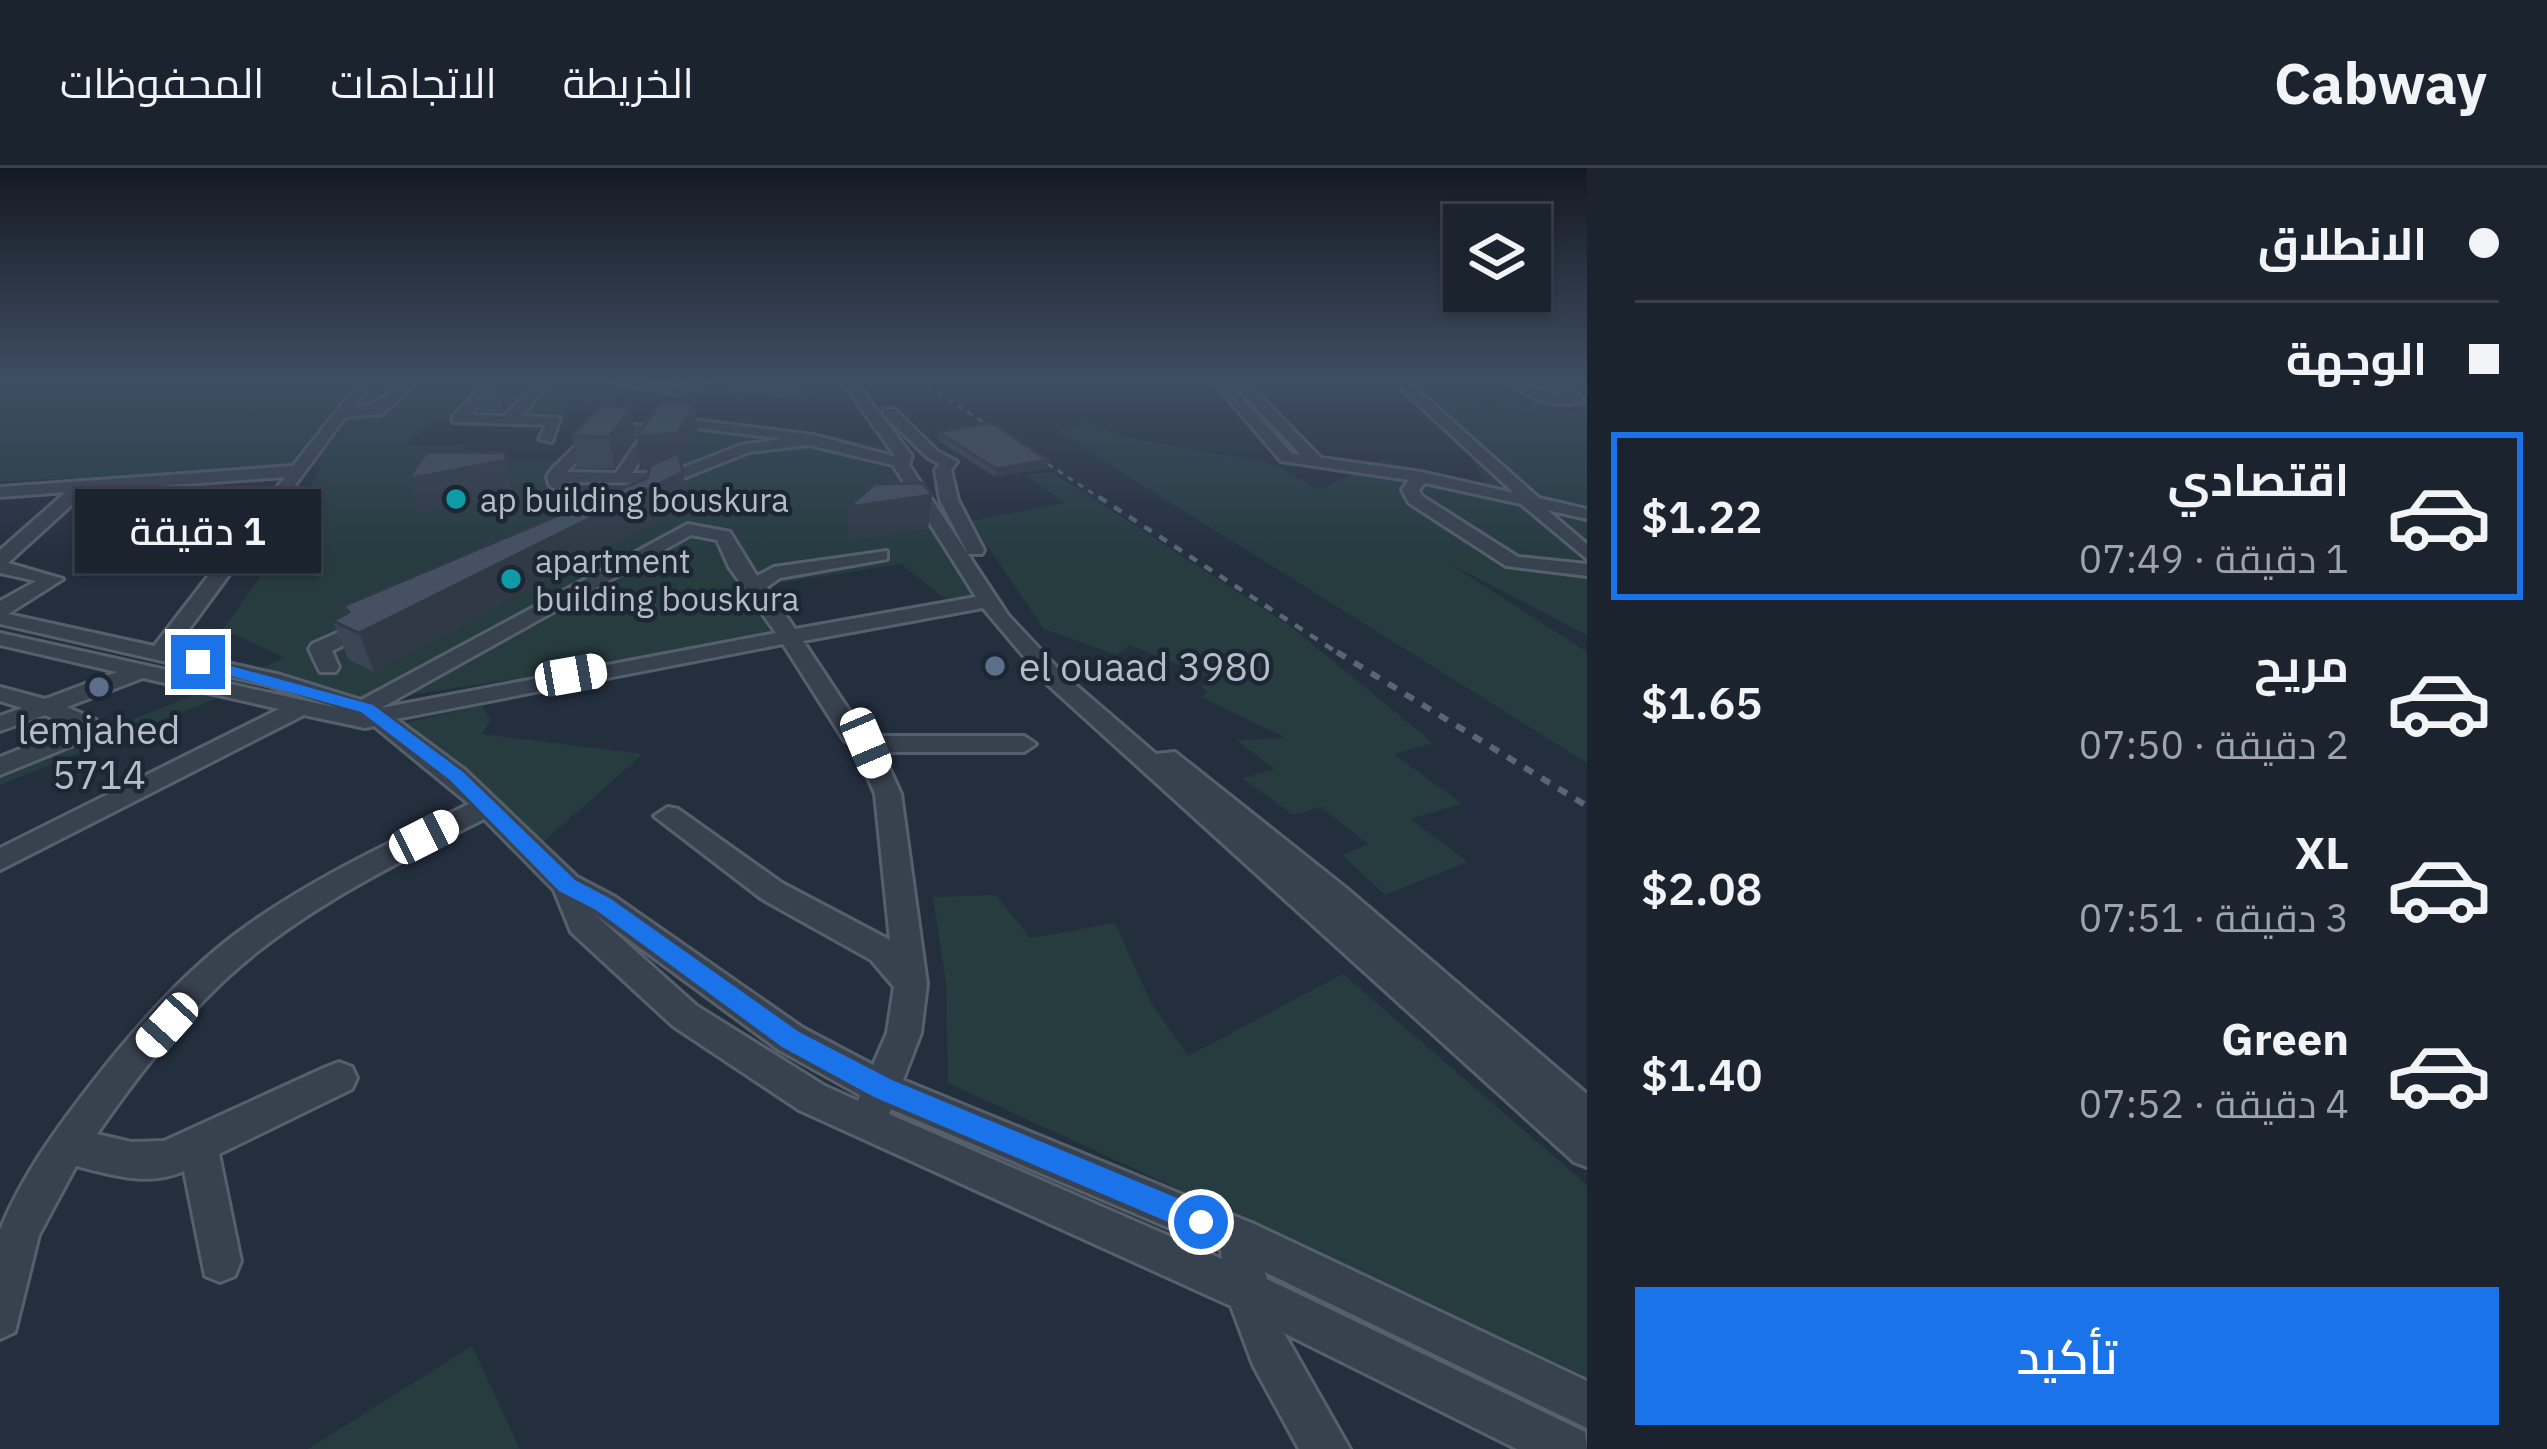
<!DOCTYPE html>
<html lang="ar">
<head>
<meta charset="utf-8">
<style>
  body { margin:0; font-family:"IBM Plex Sans",Cairo,sans-serif; background:#242b36; color:#f1f3f6; direction:rtl; height:100vh; display:flex; flex-direction:column; font-size:45px; white-space:nowrap }
  * { box-sizing:border-box; margin:0 }
  p { font-size:39px; color:#a0a4aa }
  .icon { flex:none; width:66px; height:66px; fill:none; stroke:currentColor; stroke-width:2; stroke-linecap:round; stroke-linejoin:round }
  .map { position:relative; flex:1; overflow:hidden; direction:ltr }
  .drawer { display:flex; flex-direction:column; background:#1b232e; width:960px }
  .drawer>* { flex:none }
  .guide { display:grid; align-content:center; height:264px; padding:0 48px; background:#1b232e }
  .buttons { position:absolute; left:1443px; top:36px; display:grid; gap:24px }
  .buttons a { display:grid; place-items:center; width:108px; height:108px; border-radius:0px; background:#1b232e; box-shadow:0 3px 9px #0004,0 0 0 3px #39404a; font-size:60px }
  .end { position:absolute; width:54px; height:54px; margin:-27px; border:15px solid #1a73e8; background:#fff; box-shadow:0 0 0 6px #fff }
  .from { border-radius:50% }
  .bubble { position:absolute; height:84px; border-radius:0px; background:#1b232e; box-shadow:0 3px 9px #0004,0 0 0 3px #39404a; font-size:39px; font-weight:600; line-height:84px; text-align:center; direction:rtl }
  .car { position:absolute; width:36px; height:72px; margin:-36px -18px; border-radius:15px; box-shadow:0 0 9px 3px #0007; background:linear-gradient(#fff 24%,#345 0 40%,#fff 0 76%,#345 0 86%,#fff 0) }
  .guide b { display:flex; align-items:center; gap:42px; height:114px; font-size:45px }
  .guide b+b { border-top:3px solid #39404a }
  .guide i { width:30px; height:30px; background:#f1f3f6 }
  ul { padding:0; list-style:none }
  li { display:flex; align-items:center; gap:36px; height:168px; margin:0 24px 18px; padding:0 24px; border:6px solid transparent; border-radius:0px }
  li div { flex:1 }
  li b { display:block; font-size:45px }
  li em { font-style:normal; font-weight:600 }
  li.current { border-color:#1a73e8 }
  li>.icon { width:108px; height:108px; stroke-width:1.5 }
  .cta { display:flex; gap:24px; margin-top:auto; padding:24px 48px }
  .cta a { flex:1; height:138px; border-radius:0px; background:#1a73e8; color:#fff; font-size:48px; font-weight:600; line-height:138px; text-align:center }
  header { display:flex; align-items:center; gap:72px; box-sizing:border-box; height:168px; padding:0 60px; background:#1b232e; border-bottom:3px solid #39404a }
  header strong { font-size:57px }
  nav { display:flex; gap:66px; margin-inline-start:auto; font-size:42px }
  main { display:flex; flex:1; min-height:0 }
  .map>svg:first-child { display:block }
  .green { fill:#263c3f }
  .lines { fill:none; stroke-linecap:round; stroke-linejoin:round }
  .minor-casing { stroke:#565f6c; stroke-width:6 }
  .minor { fill:#38414e; fill-rule:evenodd }
  .rail-far2 { stroke:#5a6575; stroke-width:3; stroke-dasharray:6 6; stroke-linecap:butt }
  .rail-far1 { stroke:#5a6575; stroke-width:4.5; stroke-dasharray:9 9; stroke-linecap:butt }
  .rail { stroke:#5a6575; stroke-width:6; stroke-dasharray:10 10; stroke-linecap:butt }
  .wall { fill:#3b4654 }
  .shaded-wall { fill:#303945 }
  .building { fill:#455162; stroke:#303945; stroke-width:3 }
  .route { fill:#1a73e8 }
  .culture-dot { fill:#0f9aa8; stroke:#1d2633; stroke-width:4.5 }
  .service-dot { fill:#5c6f8a; stroke:#1d2633; stroke-width:4.5 }
  .labels { text-anchor:middle; dominant-baseline:central; stroke-width:9; stroke-linejoin:round; paint-order:stroke }
  .far-poi-label { font-size:33px; fill:#b4bcc9; stroke:#1d2633; text-anchor:start }
  .poi-label { font-size:39px; fill:#b4bcc9; stroke:#1d2633; text-anchor:start }
</style>
</head>
<body>
<header>
<strong>Cabway</strong>
<nav><a>الخريطة</a><a>الاتجاهات</a><a>المحفوظات</a></nav>
</header>
<main>
<section class="drawer">
<div class="guide">
<b><i class="from"></i>الانطلاق</b>
<b><i></i>الوجهة</b>
</div>
<ul>
<li class="current"><svg class="icon" aria-label="car" viewBox="0 0 24 24"><path d="M5 17H2v-5l4-1 3-4h7l3 4 3 1v5h-3M9 17h6M6 11h13"/><circle cx="7" cy="17" r="2"/><circle cx="17" cy="17" r="2"/></svg><div><b>اقتصادي</b><p>1 دقيقة · 07:49</p></div><em>$1.22</em></li>
<li><svg class="icon" aria-label="car" viewBox="0 0 24 24"><path d="M5 17H2v-5l4-1 3-4h7l3 4 3 1v5h-3M9 17h6M6 11h13"/><circle cx="7" cy="17" r="2"/><circle cx="17" cy="17" r="2"/></svg><div><b>مريح</b><p>2 دقيقة · 07:50</p></div><em>$1.65</em></li>
<li><svg class="icon" aria-label="car" viewBox="0 0 24 24"><path d="M5 17H2v-5l4-1 3-4h7l3 4 3 1v5h-3M9 17h6M6 11h13"/><circle cx="7" cy="17" r="2"/><circle cx="17" cy="17" r="2"/></svg><div><b>XL</b><p>3 دقيقة · 07:51</p></div><em>$2.08</em></li>
<li><svg class="icon" aria-label="car" viewBox="0 0 24 24"><path d="M5 17H2v-5l4-1 3-4h7l3 4 3 1v5h-3M9 17h6M6 11h13"/><circle cx="7" cy="17" r="2"/><circle cx="17" cy="17" r="2"/></svg><div><b>Green</b><p>4 دقيقة · 07:52</p></div><em>$1.40</em></li>
</ul>
<div class="cta"><a>تأكيد</a></div>
</section>
<div class="map">
<svg width="1587" height="1281" viewBox="0 0 1587 1281">
  <rect width="100%" height="100%" fill="#242f3e"/>
  <g class="green">
    <polygon points="0,211 776,211 745,233 631,218 617,237 570,233 547,254 432,253 406,277 465,277 455,291 569,292 595,261 671,260 684,251 885,277 976,432 953,437 901,396 741,421 770,463 761,465 765,473 369,533 273,508 0,617 0,605 285,490 223,461 264,404 258,391 273,388 322,297 0,314"/>
    <polygon points="1559,217 1587,219 1587,467 1452,397 1587,484 1587,595 1056,263 1088,254 1125,269 1272,296 1319,322 1381,292 1487,320 1442,232 1579,244"/>
    <polygon points="1052,304 1289,457 1433,575 1394,586 1462,636 1410,651 1468,694 1385,727 1342,687 1368,676 1321,639 1293,647 1242,610 1275,601 1236,572 1286,570 1201,529 1208,523 1201,519 1212,510 1129,477 1117,487 1044,461 970,353 1066,335 1024,307"/>
    <polygon points="482,537 491,553 481,566 643,586 542,675 397,557"/>
    <polygon points="996,727 1030,770 1115,755 1151,835 1188,888 1343,806 1587,1017 1587,1209 948,915 946,815 933,729"/>
    <polygon points="472,1178 520,1281 308,1281"/>
  </g>
  <g class="lines">
    <g class="minor-casing">
      <g id="minor">
        <path d="M362 211H375L352 240C388 238 391 211 421 211L382 246 345 249 173 483 281 507 361 532 688 356 730 364 757 408 774 399 887 383V391L780 410 767 419 795 461 976 429 893 297 809 277 749 284 671 315 565 314 557 322 549 317 547 309 552 301 599 255 653 258 660 262 632 305H669L741 277 783 271 672 257 670 254 677 250 814 267 896 289 840 211H853L912 288 909 297 1008 447 1063 506 1156 586 1175 584 1346 720 1587 926V999L1574 994 1047 516 983 440 803 473 862 562 878 568H1024L1036 576 1024 584H882L901 626 927 816 921 865 903 912 1254 1056 1587 1213V1260L1265 1104 1267 1111 1585 1264 1587 1281H1517L1284 1165 1350 1281H1299L1253 1197 1231 1138 799 942 673 858 571 764 554 722 484 651C407 690 329 728 261 781 197 830 143 900 97 966L131 974 164 973 326 899 339 894 352 899 357 910 352 921 219 986 241 1093 235 1108 220 1114 205 1108 184 1003C148 1019 113 1007 76 998L39 1067 15 1164 0 1171V1062C22 1008 56 961 92 915 134 861 182 806 237 765 308 712 390 675 469 636L374 558 365 560 304 547 0 702V680L279 541 143 510 67 539 96 552 101 562 98 567 0 607V589L73 560 45 547 0 563V548L22 540 0 533V519L45 531 117 504 0 477V465L338 540 267 517 0 456V433L36 413 0 405V382L66 324 0 329V319L293 298ZM603 264 643 266 616 305 567 304ZM285 309 154 478 8 446 63 411 8 395 87 323ZM691 367 717 372 729 399 776 465 381 540ZM783 476 844 572 854 577 875 626 890 772 782 715 678 641 668 639 654 648 762 731 871 792 894 819 887 865 873 897 803 860 615 729 577 709 465 602 396 551ZM593 745 779 882 860 927 858 933 825 918 697 838ZM891 941 1221 1082 1222 1091 889 946Z"/>
        <polygon points="490,211 504,211 470,247 505,248 539,211 553,211 521,248 560,250 552,274 539,271 546,257 453,254 453,248"/>
        <polygon points="596,211 675,218 718,211 676,226"/>
        <polygon points="1211,211 1224,211 1292,286 1301,287 1230,211 1244,211 1321,290 1421,304 1514,325 1391,211 1405,211 1539,330 1587,341 1587,351 1547,342 1587,376 1587,391 1521,336 1425,315 1419,322 1422,328 1518,389 1587,396 1587,408 1506,398 1409,335 1402,322 1409,312 1281,293"/>
        <path d="M1503 211C1526 211 1541 227 1563 227L1546 211H1560L1584 232C1556 244 1526 228 1503 211Z"/>
        <polygon points="884,241 894,241 937,283 957,294 951,302 958,332 984,382 982,386 968,386 940,332 935,302 940,296 927,289 884,247"/>
        <polygon points="371,450 378,452 378,460 332,483 339,499 336,504 320,504 309,481 312,476"/>
      </g>
    </g>
    <use href="#minor" class="minor"/>
    <polyline class="rail-far2" points="917,211 1103,332"/>
    <polyline class="rail-far1" points="1099,329 1341,487"/>
    <polyline class="rail" points="1337,484 1587,638"/>
  </g>
  <g class="wall">
    <polygon points="476,211 538,211 503,243 480,243 474,213"/>
    <polygon points="724,211 835,211 802,232 724,222"/>
    <polygon points="631,240 635,270 614,300 577,300 572,268"/>
    <polygon points="938,264 1048,292 1047,300 995,309 938,272"/>
    <polygon points="698,265 680,295 686,337 374,504 348,491 333,453 346,446 343,438 647,310 649,299 640,301"/>
  </g>
  <g class="shaded-wall">
    <polygon points="376,211 407,211 371,231 367,216"/>
    <polygon points="500,211 538,211 503,243 497,214"/>
    <polygon points="802,211 835,211 802,232"/>
    <polygon points="695,235 698,265 680,296 640,301 637,269"/>
    <polygon points="631,240 635,270 614,300 609,269"/>
    <polygon points="505,285 513,325 418,345 408,311"/>
    <polygon points="1048,292 1047,300 995,309 996,301"/>
    <polygon points="683,304 686,337 374,504 359,465"/>
    <polygon points="932,327 928,361 847,373 848,339"/>
  </g>
  <g class="building">
    <polygon points="476,211 500,211 497,214 474,213"/>
    <polygon points="661,234 695,235 677,265 637,269"/>
    <polygon points="601,238 631,240 609,269 572,268"/>
    <polygon points="992,255 1048,292 996,301 938,264"/>
    <polygon points="427,284 505,285 506,292 408,311"/>
    <polygon points="678,285 683,304 359,465 333,453 349,444 343,438 647,310 650,298"/>
    <polygon points="923,315 932,327 848,339 875,316"/>
  </g>
  <linearGradient id="sky" x2="0" y2="1"><stop stop-color="#141a22"/><stop offset="0.54" stop-color="#3f4d63"/><stop offset="1" stop-color="#3f4d63" stop-opacity="0"/></linearGradient>
  <rect width="1587" height="391" fill="url(#sky)"/>
  <polygon class="route" points="198,489 373,537 463,604 575,712 611,731 799,864 892,912 1211,1044 1215,1054 1211,1064 1201,1068 874,929 782,879 596,742 559,723 450,612 361,544 192,497"/>
  <g class="culture-dot">
    <circle cx="456" cy="331" r="12"/>
    <circle cx="511" cy="411" r="12"/>
  </g>
  <g class="service-dot">
    <circle cx="995" cy="498" r="12"/>
    <circle cx="99" cy="519" r="12"/>
  </g>
  <g class="labels">
    <g class="far-poi-label">
      <text x="480" y="331">ap building bouskura</text>
      <text x="535" y="392">apartment<tspan x="535" dy="38">building bouskura</tspan></text>
    </g>
    <g class="poi-label">
      <text x="1019" y="498">el ouaad 3980</text>
      <text x="99" y="561" text-anchor="middle">lemjahed<tspan x="99" dy="45">5714</tspan></text>
    </g>
  </g>
</svg>
<div class="buttons">
<a><svg class="icon" aria-label="layers" viewBox="0 0 24 24"><path d="M12 4l9 5-9 5-9-5zM3 14l9 5 9-5"/></svg></a>
</div>
<i class="end from" style="left:1201px;top:1054px"></i>
<i class="end" style="left:198px;top:494px"></i>
<div class="bubble" style="left:75px;top:321px;width:246px">1 دقيقة</div>
<i class="car" style="left:571px;top:507px;rotate:80deg"></i>
<i class="car" style="left:866px;top:575px;rotate:157deg"></i>
<i class="car" style="left:424px;top:669px;rotate:63deg"></i>
<i class="car" style="left:167px;top:857px;rotate:222deg"></i>
</div>
</main>
</body>
</html>
